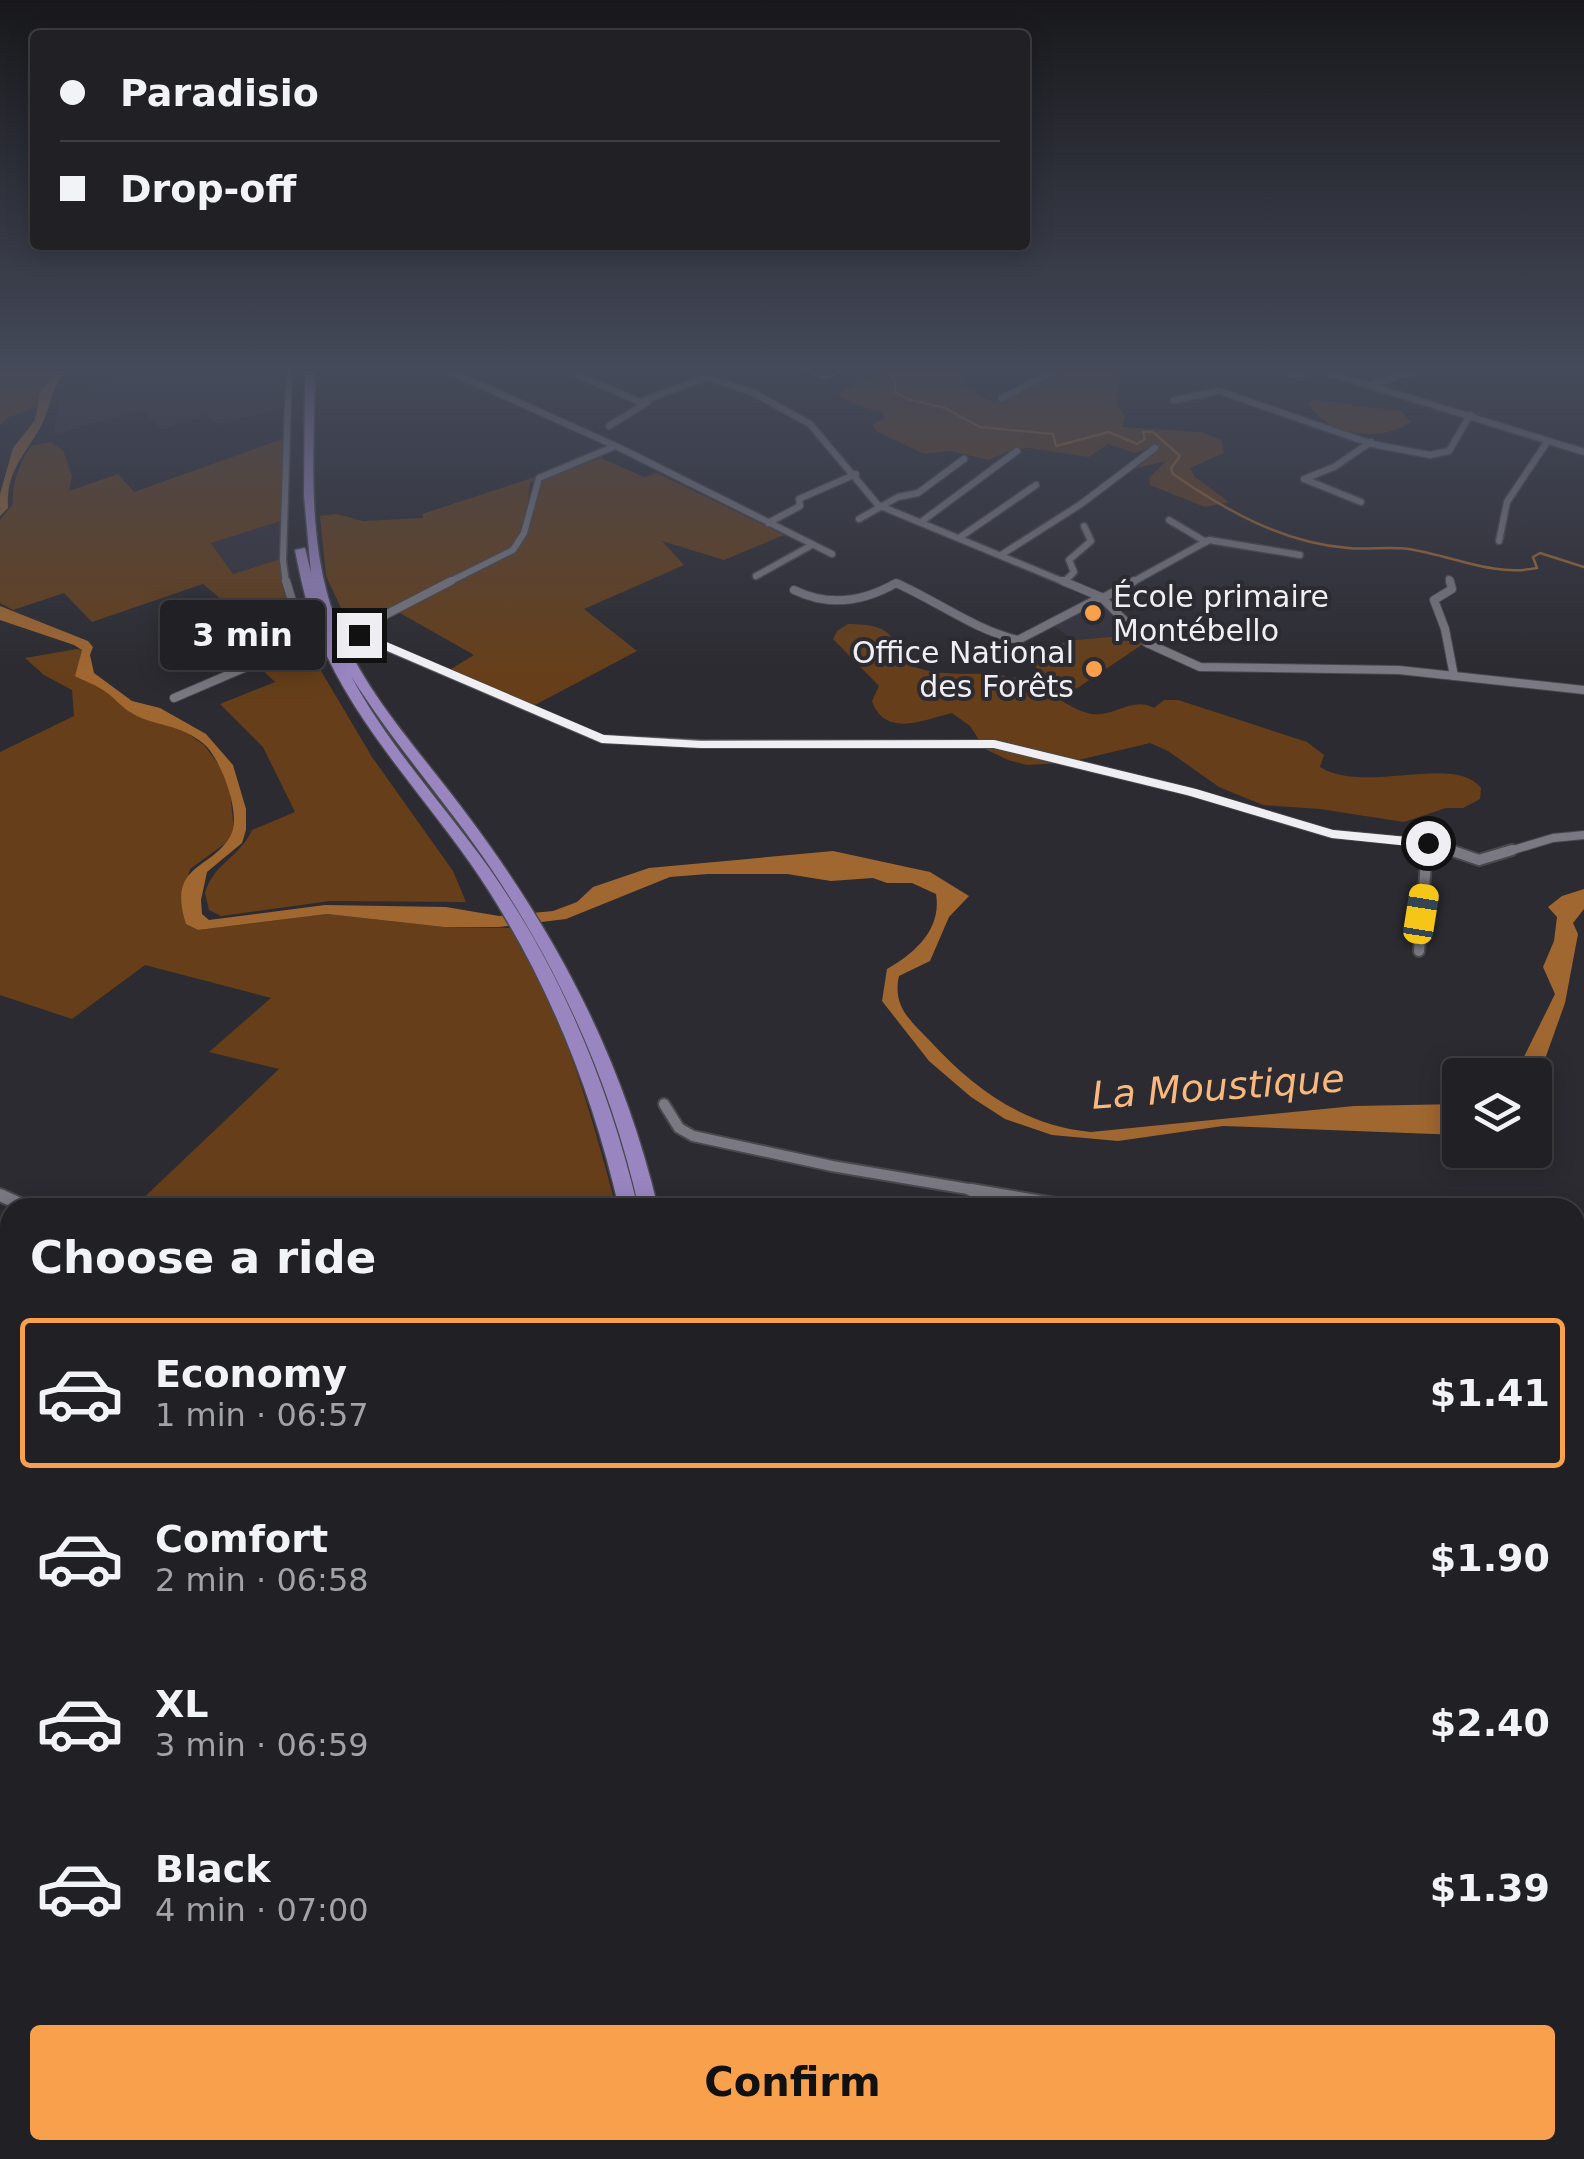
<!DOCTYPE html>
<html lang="en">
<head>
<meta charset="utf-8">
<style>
  body { margin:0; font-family:"DejaVu Sans",sans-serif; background:#29282d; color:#f1f3f6; height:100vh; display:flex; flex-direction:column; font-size:38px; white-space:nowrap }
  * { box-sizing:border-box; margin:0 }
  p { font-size:32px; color:#a2a3a7 }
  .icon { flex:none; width:55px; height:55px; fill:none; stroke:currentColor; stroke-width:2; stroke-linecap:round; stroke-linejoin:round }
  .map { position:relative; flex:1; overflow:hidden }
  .details { position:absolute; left:0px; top:1198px; width:1585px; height:962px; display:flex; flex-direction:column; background:#212025; border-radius:30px 30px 0 0; box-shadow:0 5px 25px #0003,0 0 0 2px #3e3e42 }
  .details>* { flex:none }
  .banner { position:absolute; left:30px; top:30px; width:1000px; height:220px; border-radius:10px; box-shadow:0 5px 25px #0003,0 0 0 2px #3e3e42; display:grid; align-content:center; height:220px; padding:0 30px; background:#212025 }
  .fabs { position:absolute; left:1442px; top:1058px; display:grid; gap:20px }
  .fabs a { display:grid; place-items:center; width:110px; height:110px; border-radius:10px; background:#212025; box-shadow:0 5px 25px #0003,0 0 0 2px #3e3e42; font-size:50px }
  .end { position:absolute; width:45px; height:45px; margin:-22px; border:12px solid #efeef2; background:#111; box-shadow:0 0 0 5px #111 }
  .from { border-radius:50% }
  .bubble { position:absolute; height:70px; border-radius:10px; background:#212025; box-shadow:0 5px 25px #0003,0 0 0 2px #3e3e42; font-size:32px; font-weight:600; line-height:70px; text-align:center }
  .car { position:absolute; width:30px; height:60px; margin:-30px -15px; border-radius:12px; box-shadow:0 0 8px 2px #0007; background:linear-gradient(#f5c518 24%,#345 0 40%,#f5c518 0 76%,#345 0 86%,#f5c518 0) }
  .banner b { display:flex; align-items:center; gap:35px; height:95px; font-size:38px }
  .banner b+b { border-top:2px solid #3e3e42 }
  .banner i { width:25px; height:25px; background:#f1f3f6 }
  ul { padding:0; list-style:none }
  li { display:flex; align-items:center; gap:30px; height:150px; margin:0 20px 15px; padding:0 10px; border:5px solid transparent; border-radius:10px }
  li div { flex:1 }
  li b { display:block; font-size:38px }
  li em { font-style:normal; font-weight:600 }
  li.on { border-color:#f8a04b }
  li>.icon { width:90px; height:90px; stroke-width:1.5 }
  h2 { padding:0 30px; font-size:45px; line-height:120px }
  .action { display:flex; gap:20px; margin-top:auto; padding:20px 30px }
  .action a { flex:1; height:115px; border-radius:10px; background:#f8a04b; color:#111; font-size:40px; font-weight:600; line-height:115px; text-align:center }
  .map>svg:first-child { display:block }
  .built { fill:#36333e }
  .green { fill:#663f1a }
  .water { fill:#a06730 }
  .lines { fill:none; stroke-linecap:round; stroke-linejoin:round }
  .stream { stroke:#a06730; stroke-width:2.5 }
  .minor-far4-casing { stroke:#49484d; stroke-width:9 }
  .minor-far3-casing { stroke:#49484d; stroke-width:10 }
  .minor-far2-casing { stroke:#49484d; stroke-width:14 }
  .minor-far1-casing { stroke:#49484d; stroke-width:16 }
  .minor-casing { stroke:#49484d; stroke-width:19 }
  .trunk-casing { stroke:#49484d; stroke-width:3 }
  .minor-far4 { stroke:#7a7880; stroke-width:6 }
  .minor-far3 { stroke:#7a7880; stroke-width:8 }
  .minor-far2 { stroke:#7a7880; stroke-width:10 }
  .minor-far1 { stroke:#7a7880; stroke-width:12 }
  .minor { stroke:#7a7880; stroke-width:15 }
  .trunk { fill:#9986c1; fill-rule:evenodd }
  .route { fill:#efeef2 }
  .poi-dot { fill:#f8a04b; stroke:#2c2b31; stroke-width:4 }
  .labels { text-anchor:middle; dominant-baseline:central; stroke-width:8; stroke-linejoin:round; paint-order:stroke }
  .far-poi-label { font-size:30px; fill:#efeef2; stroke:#2c2b31; text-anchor:start }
  .water-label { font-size:38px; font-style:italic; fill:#f9b87e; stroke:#2c2b31 }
</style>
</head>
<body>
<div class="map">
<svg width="1584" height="2159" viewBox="0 0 1584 2159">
  <rect width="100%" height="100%" fill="#2c2b31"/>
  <g class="built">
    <polygon points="106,369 285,369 285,407 221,425 205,415 162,429 142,410 54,435 59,404 109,380"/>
    <polygon points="281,521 280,559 233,574 211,542"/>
    <polygon points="1099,597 1136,634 1074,640 1049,623"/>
  </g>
  <g class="green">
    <polygon points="0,369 57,369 44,384 39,406 9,417 0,425"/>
    <path d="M881 369H970L960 386 977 390 975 394 995 402 1060 369H1119L1117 405 1125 416 1122 427 1201 432 1221 440 1224 453 1190 468 1195 477 1229 502 1205 507 1150 485 1149 478 1166 461 1133 469 1158 448 1157 445 1135 453 1108 444 1089 457 1028 448 1008 451 989 460 950 451 924 454 876 431 873 424 885 418 882 412 856 405 838 395C849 381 871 385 881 369Z"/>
    <path d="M1313 400 1401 411 1411 422C1381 443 1329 436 1308 404Z"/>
    <path d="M283 439 281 521 211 543 233 574 280 559 288 601 240 615 203 584 92 622 64 593 13 610 0 603V520L13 504C11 484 20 463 31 446L50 442 63 450 72 476 69 491 118 474 134 492Z"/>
    <polygon points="601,458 644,477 657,473 784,535 724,560 662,541 684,565 584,609 637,651 533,706 451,669 474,655 393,609 348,623 326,576 320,516 337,514 363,521 423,518 422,514 538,476 530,484 526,518 533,519 539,482 548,475"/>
    <path d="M848 624C872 624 902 628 893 658 944 684 969 667 1017 678 1043 684 1061 705 1087 713 1112 720 1132 695 1154 708L1164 700H1178L1307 742 1324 755 1320 767C1366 795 1454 753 1481 788L1480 799 1463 808H1446L1404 822 1320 809 1263 805 1219 787 1168 751 1150 743 1066 763 1027 765 1008 760 985 749 970 726 952 713C926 719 885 739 872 701L879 686 833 639 837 631Z"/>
    <polygon points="1132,635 1143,644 1064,697 1023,654 1074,640"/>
    <path d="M305 644 372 757 453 871 466 902 330 901 221 916 209 910 205 893C213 864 241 856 252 830L295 812 263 747 220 704 275 682 256 664Z"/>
    <path d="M77 649 82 650 76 676 105 690 132 714 184 731 204 745 222 769 230 791 234 832 227 842 190 869 184 892 186 924 198 930 327 914 444 927 511 928C563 1011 591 1113 616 1207L436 1208 423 1199 408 1208 134 1207 279 1069 209 1052 271 998 145 965 72 1019 0 995V752L74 716 72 690 44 675 25 658Z"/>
  </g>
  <g class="water">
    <path d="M57 369H66C51 388 51 408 40 428 24 456 6 471 8 508L0 516V494L13 448 35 420 40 392Z"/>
    <path d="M0 606 88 641 93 647 90 655 94 673 132 701 160 708 206 734 233 765 246 809V830L242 843 207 872 201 900 202 914 209 920 325 905 446 907 499 916 553 911 577 902 593 887 649 868 833 851 930 872 969 896 949 917 930 961 899 976C892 1007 911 1021 931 1042 974 1089 1025 1126 1091 1132L1354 1106 1460 1104V1135L1223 1126 1118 1141 1052 1135 1005 1119 971 1097 929 1061 882 1001 887 969C915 953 942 929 936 894L912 883H887L873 878 831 881 787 874H708L670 877 566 919 499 927H444L327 914 198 930 186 924C167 864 209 871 230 837 243 816 221 759 204 744 178 723 157 727 133 714 122 708 114 697 103 690 94 684 84 681 75 676L82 650 74 645 0 620Z"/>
    <polygon points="1584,889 1584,909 1573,923 1578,934 1565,1003 1535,1087 1535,1075 1515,1075 1555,994 1543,967 1554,941 1557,917 1548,907 1562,896"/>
  </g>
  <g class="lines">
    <g class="stream">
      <polyline points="802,369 825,378 845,369"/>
      <path d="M886 369 896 382 895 392 907 399 945 408 980 427 1053 434 1056 446 1109 432 1137 444 1145 439 1143 432H1153L1180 456 1171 468 1173 474C1225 510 1283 543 1348 548 1368 550 1389 546 1409 549 1453 556 1493 577 1537 568L1533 557 1540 553 1584 567"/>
    </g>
    <g class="minor-far4-casing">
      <g id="minor-far4">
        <polyline points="445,369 622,449 832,554"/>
        <polyline points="565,369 640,402 706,377 752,392 810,424 878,505 1069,584"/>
        <polyline points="1275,369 1302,377"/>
        <polyline points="1317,369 1584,452"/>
        <polyline points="1372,384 1423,369"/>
        <polyline points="1002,398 1058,369"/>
        <polyline points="1174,400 1219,391 1372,444 1430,455 1449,451 1470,415"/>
        <polyline points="609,426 648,402"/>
        <polyline points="1361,502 1304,479 1334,467 1371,442"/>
        <polyline points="859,519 898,497 918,493 964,459"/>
        <polyline points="1169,520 1206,542"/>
        <polyline points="921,522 1017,451"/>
        <polyline points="768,523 800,506 799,499 856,474"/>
        <polyline points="959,538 1036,485"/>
        <polyline points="1499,541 1507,502 1547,442"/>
        <polyline points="1001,555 1081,504 1155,448"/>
        <polyline points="756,576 812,545"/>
        <polyline points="1449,579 1450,584"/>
        <polyline points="1064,582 1074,572 1069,560 1091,541 1084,526"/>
        <polyline points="286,584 283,560 289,369"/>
        <polyline points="445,584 513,550 524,533 539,478 613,447"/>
        <polyline points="1129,584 1209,540 1300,555"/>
      </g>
    </g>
    <g class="minor-far3-casing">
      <g id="minor-far3">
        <polyline points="451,581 356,630 359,635 602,739 701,744 994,744 1191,792 1332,834 1428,843 1457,853"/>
        <polyline points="1063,581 1101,597 1147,643 1200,667 1399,670 1584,690"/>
        <polyline points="1450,581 1452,589 1434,600 1445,629 1454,676"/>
        <path d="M794 590C829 607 863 602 896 583 937 601 975 630 1018 640L1101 597"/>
        <polyline points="1103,598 1134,581"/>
        <polyline points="174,698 305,642 286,581"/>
        <polyline points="1427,853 1428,843"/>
        <polyline points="1503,853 1553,838 1584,835"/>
      </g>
    </g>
    <g class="minor-far2-casing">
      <g id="minor-far2">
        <polyline points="1450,850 1479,860 1512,850"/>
        <polyline points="1419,951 1427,850"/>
        <polyline points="664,1104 679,1128 693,1136 832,1166 986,1192"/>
      </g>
    </g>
    <g class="minor-far1-casing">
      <g id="minor-far1">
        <polyline points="971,1190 1079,1208"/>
        <polyline points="0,1195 29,1208"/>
        <polyline points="1575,1327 1584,1331"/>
        <polyline points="1575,1553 1584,1553"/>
        <polyline points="0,1575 10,1585"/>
      </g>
    </g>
    <g class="minor-casing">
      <g id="minor">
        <polyline points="1455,2150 1483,2159"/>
        <polyline points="759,2152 808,2159"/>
        <polyline points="1028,2159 1130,2150"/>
      </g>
    </g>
    <g class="trunk-casing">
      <g id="trunk">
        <path d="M305 369H315C314 452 306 540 335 618 364 695 424 755 471 820 560 940 623 1061 658 1208H639C611 1084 561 972 490 867 446 802 393 743 351 676 388 745 443 804 489 868 561 970 609 1086 638 1208H619C592 1090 547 979 481 879 428 799 356 728 319 638 307 609 301 580 295 550L305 548 311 573 304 495Z"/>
        <polygon points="552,2150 582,2150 579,2159 549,2159"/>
        <polygon points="582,2150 612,2150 610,2159 580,2159"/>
      </g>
    </g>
    <use href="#minor-far4" class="minor-far4"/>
    <use href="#minor-far3" class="minor-far3"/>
    <use href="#minor-far2" class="minor-far2"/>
    <use href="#minor-far1" class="minor-far1"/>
    <use href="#minor" class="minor"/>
    <use href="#trunk" class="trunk"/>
  </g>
  <linearGradient id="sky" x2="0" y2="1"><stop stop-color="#18181b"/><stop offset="0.55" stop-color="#454a5a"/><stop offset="1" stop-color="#454a5a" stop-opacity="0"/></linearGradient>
  <rect width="1584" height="671" fill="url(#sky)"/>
  <polygon class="route" points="355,632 363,632 604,735 701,741 994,740 1196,789 1333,830 1428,839 1435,843 1428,848 1332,838 1187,795 994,748 701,748 602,743 355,637"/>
  <g class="poi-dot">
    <circle cx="1093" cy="613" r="10"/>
    <circle cx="1094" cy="669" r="10"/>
  </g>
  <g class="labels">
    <g class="far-poi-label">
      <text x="1113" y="596">École primaire<tspan x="1113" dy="34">Montébello</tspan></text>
      <text x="1074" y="652" text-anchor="end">Office National<tspan x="1074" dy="34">des Forêts</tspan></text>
    </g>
    <g class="water-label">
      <text transform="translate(1218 1087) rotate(-4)">La Moustique</text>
    </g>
  </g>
</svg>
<div class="fabs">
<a><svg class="icon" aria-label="layers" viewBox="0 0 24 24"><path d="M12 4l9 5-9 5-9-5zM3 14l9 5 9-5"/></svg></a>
</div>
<i class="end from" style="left:1428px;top:843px"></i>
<i class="end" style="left:359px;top:635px"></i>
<div class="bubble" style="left:160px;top:600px;width:165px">3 min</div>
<i class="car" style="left:1421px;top:914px;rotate:9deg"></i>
<div class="banner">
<b><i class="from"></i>Paradisio</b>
<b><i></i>Drop-off</b>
</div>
<section class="details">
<h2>Choose a ride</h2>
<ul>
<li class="on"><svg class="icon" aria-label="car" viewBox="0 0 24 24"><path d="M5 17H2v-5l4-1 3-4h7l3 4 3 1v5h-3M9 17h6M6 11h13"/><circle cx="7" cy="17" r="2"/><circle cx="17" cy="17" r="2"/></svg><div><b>Economy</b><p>1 min · 06:57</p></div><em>$1.41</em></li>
<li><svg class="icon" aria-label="car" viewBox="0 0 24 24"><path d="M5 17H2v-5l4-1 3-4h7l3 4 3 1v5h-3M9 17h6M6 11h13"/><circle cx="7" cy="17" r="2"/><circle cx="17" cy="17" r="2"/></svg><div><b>Comfort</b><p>2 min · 06:58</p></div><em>$1.90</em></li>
<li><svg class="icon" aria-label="car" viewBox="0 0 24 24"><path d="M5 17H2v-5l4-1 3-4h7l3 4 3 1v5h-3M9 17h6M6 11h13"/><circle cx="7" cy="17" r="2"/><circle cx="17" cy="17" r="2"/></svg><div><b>XL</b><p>3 min · 06:59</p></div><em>$2.40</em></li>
<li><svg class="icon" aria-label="car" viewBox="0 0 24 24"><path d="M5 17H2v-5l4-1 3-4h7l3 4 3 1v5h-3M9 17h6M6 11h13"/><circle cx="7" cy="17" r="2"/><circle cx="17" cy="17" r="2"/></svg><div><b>Black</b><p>4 min · 07:00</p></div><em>$1.39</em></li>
</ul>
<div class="action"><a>Confirm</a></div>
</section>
</div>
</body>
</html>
